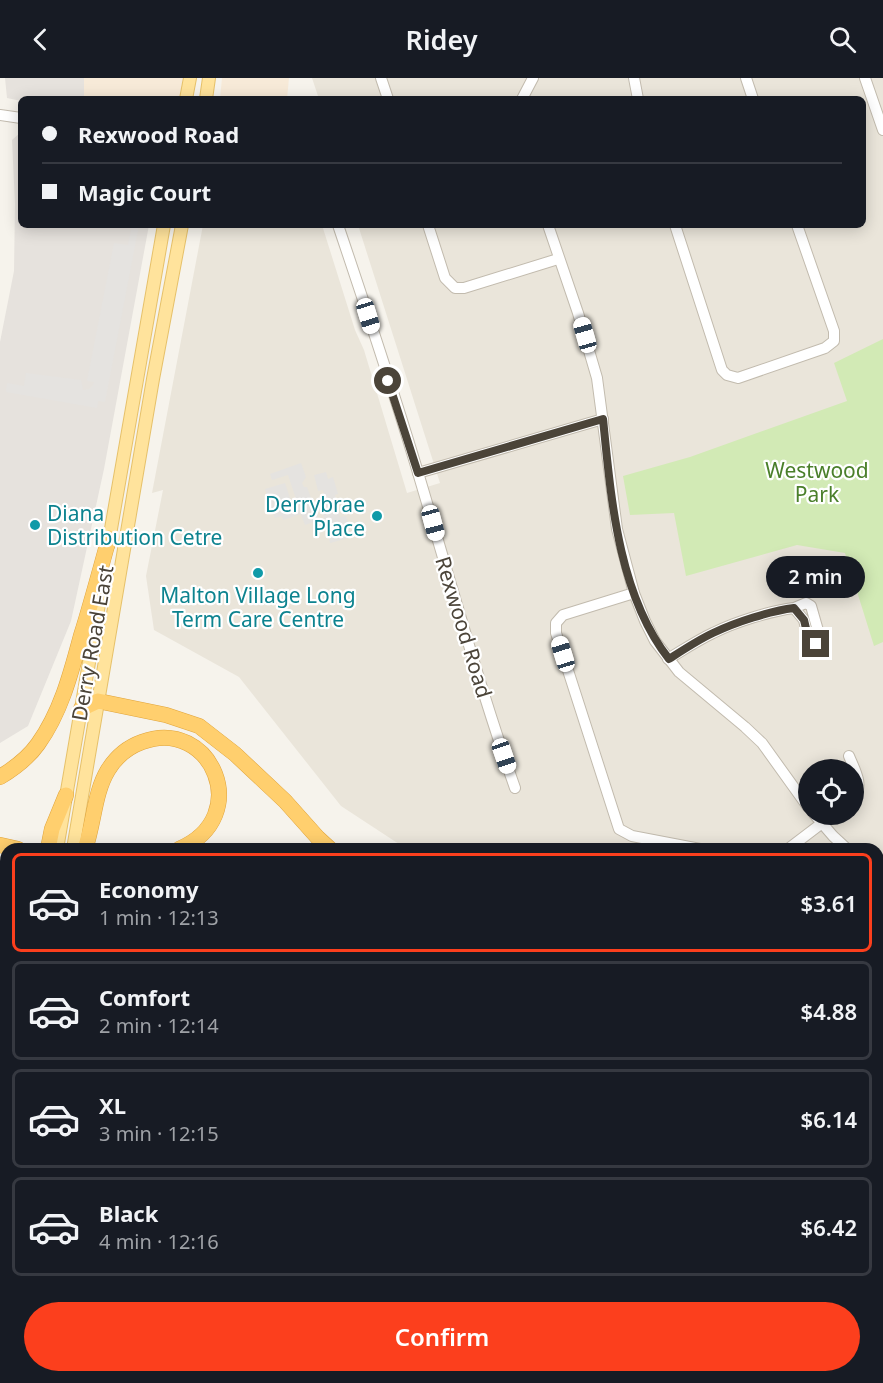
<!DOCTYPE html>
<html lang="en">
<head>
<meta charset="utf-8">
<style>
  body { margin:0; font-family:"Noto Sans",sans-serif; background:#20242c; color:#f1f3f6; height:100vh; display:flex; flex-direction:column; font-size:22px; white-space:nowrap }
  * { box-sizing:border-box; margin:0 }
  p { font-size:20px; color:#9ea1a6 }
  .icon { flex:none; width:33px; height:33px; fill:none; stroke:currentColor; stroke-width:2; stroke-linecap:round; stroke-linejoin:round }
  .map { position:relative; flex:1; overflow:hidden }
  .details { position:absolute; left:0px; top:765px; width:884px; height:540px; display:flex; flex-direction:column; background:#171b24; border-radius:18px 18px 0 0; box-shadow:0 3px 15px #0003 }
  .details>* { flex:none }
  .top-card { position:absolute; left:18px; top:18px; width:848px; height:132px; border-radius:9px; box-shadow:0 3px 15px #0003; display:grid; align-content:center; height:132px; padding:0 24px; background:#171b24 }
  .tools { position:absolute; left:798px; top:681px; display:grid; gap:12px }
  .tools a { display:grid; place-items:center; width:66px; height:66px; border-radius:50%; background:#171b24; box-shadow:0 3px 15px #0003; font-size:30px }
  .end { position:absolute; width:27px; height:27px; margin:-14px; border:8px solid #4b4439; background:#fff; box-shadow:0 0 0 3px #fff }
  .from { border-radius:50% }
  .bubble { position:absolute; height:42px; border-radius:21px; background:#171b24; box-shadow:0 3px 15px #0003; font-size:20px; font-weight:600; line-height:42px; text-align:center }
  .car { position:absolute; width:18px; height:36px; margin:-18px -9px; border-radius:8px; box-shadow:0 0 4px 2px #0007; background:linear-gradient(#fff 24%,#345 0 40%,#fff 0 76%,#345 0 86%,#fff 0) }
  .top-card b { display:flex; align-items:center; gap:21px; height:57px; font-size:22px }
  .top-card b+b { border-top:2px solid #363941 }
  .top-card i { width:15px; height:15px; background:#f1f3f6 }
  ul { padding:10px 0 0; list-style:none }
  li { display:flex; align-items:center; gap:18px; height:99px; margin:0 12px 9px; padding:0 12px; border:3px solid #363941; border-radius:9px }
  li div { flex:1 }
  li b { display:block; font-size:22px }
  li em { font-style:normal; font-weight:600 }
  li.current { border-color:#fc3f1d }
  li>.icon { width:54px; height:54px; stroke-width:1.5 }
  .button { display:flex; gap:12px; margin-top:auto; padding:12px 24px }
  .button a { flex:1; height:69px; border-radius:36px; background:#fc3f1d; color:#fff; font-size:24px; font-weight:600; line-height:69px; text-align:center }
  header { display:flex; justify-content:space-between; align-items:center; height:78px; padding:0 24px; background:#171b24; font-size:27px; font-weight:600 }
  .map>svg:first-child { display:block }
  .residential { fill:#eae5da; fill-rule:evenodd }
  .commercial { fill:#f7ead8 }
  .industrial { fill:#e6e2dd }
  .green { fill:#d2eab5 }
  .parking { fill:#e5e3e0 }
  .lines { fill:none; stroke-linecap:round; stroke-linejoin:round }
  .stream { stroke:#a9d4f2; stroke-width:2 }
  .minor-casing { stroke:#c2bbae; stroke-width:12 }
  .major-casing { stroke:#e6c16a; stroke-width:14 }
  .highway-casing { stroke:#e0a43c; stroke-width:16 }
  .minor { stroke:#fff; stroke-width:10 }
  .major { stroke:#ffe39c; stroke-width:12 }
  .highway { stroke:#ffcf6e; stroke-width:15 }
  .route { stroke:#4b4439; stroke-width:8 }
  .culture-dot { fill:#0f9aa8; stroke:#fff; stroke-width:2 }
  .labels { text-anchor:middle; dominant-baseline:central; stroke-width:4.5; stroke-linejoin:round; paint-order:stroke }
  .park-label { font-size:21px; fill:#4a7f2a; stroke:#fff }
  .culture-label { font-size:21px; fill:#0d838f; stroke:#fff; text-anchor:end }
  .street-label { font-size:21px; fill:#4b4439; stroke:#fff }
</style>
</head>
<body>
<header><svg class="icon" aria-label="back" viewBox="0 0 24 24"><path d="M15 5l-7 7 7 7"/></svg>Ridey<svg class="icon" aria-label="search" viewBox="0 0 24 24"><circle cx="10" cy="10" r="6"/><path d="M15 15l6 6"/></svg></header>
<div class="map">
<svg width="883" height="1305" viewBox="0 0 883 1305">
  <rect width="100%" height="100%" fill="#f6f3ec"/>
  <g class="residential">
    <path d="M312 0H883V862L878 860V771H413L402 768 341 728 239 599 154 552 146 498 163 412 152 415 203 147H322L355 252 364 272 407 415 440 405 358 147H862V21H319ZM808 692H854V736H808Z"/>
    <polygon points="6,1226 6,1299 532,1299 530,1305 0,1305 0,1248"/>
    <polygon points="561,1299 687,1299 675,1305 558,1305"/>
  </g>
  <g class="commercial">
    <polygon points="84,0 183,0 179,21 84,21"/>
    <polygon points="222,0 289,0 287,21 220,21"/>
  </g>
  <g class="industrial">
    <polygon points="5,0 84,0 84,21 21,21 21,23 7,20"/>
    <polygon points="21,54 21,147 149,147 104,391 71,543 28,648 0,665 0,264 14,193 15,126 12,62"/>
  </g>
  <g class="green">
    <polygon points="883,261 883,564 874,568 845,475 797,467 686,498 674,435 630,437 623,398 690,379 847,323 834,285"/>
    <polygon points="878,1004 883,1005 883,1160 878,1158"/>
    <polygon points="878,1192 883,1192 883,1305 675,1305 687,1299 878,1299"/>
  </g>
  <g class="parking">
    <polygon points="132,147 139,147 105,324 98,323 97,330 6,314 7,305 24,308 26,295 81,302 83,312 89,311 93,307 94,304 87,303 114,165 128,167"/>
    <polygon points="301,385 306,399 302,405 304,409 307,409 319,442 305,447 301,436 283,442 282,438 275,440 265,411 285,405 292,426 297,424 288,397 272,402 270,396"/>
    <polygon points="326,394 328,401 333,399 338,416 335,417 340,439 346,438 352,459 330,465 319,420 324,418 323,412 318,413 314,397"/>
  </g>
  <g class="lines">
    <polyline class="stream" points="784,1305 794,1299"/>
    <g class="minor-casing">
      <g id="minor">
        <polyline points="381,0 388,21"/>
        <polyline points="634,0 638,21"/>
        <polyline points="746,0 753,21"/>
        <polyline points="865,0 883,52"/>
        <polyline points="522,21 533,0"/>
        <polyline points="0,37 21,40"/>
        <path d="M338 147C366 230 394 314 419 398 450 502 479 607 515 710"/>
        <polyline points="428,147 445,200 455,210 464,210 558,181"/>
        <polyline points="548,147 578,235 597,300 617,451 634,515 645,543 655,563 679,594 745,649 762,665 808,729"/>
        <polyline points="675,147 722,292 727,297 738,300 825,270 834,263 834,253 797,147"/>
        <polyline points="418,395 603,341"/>
        <polyline points="634,515 563,537 556,545 556,555 619,751 632,758 700,771"/>
        <path d="M668 581C683 572 698 562 713 555 735 544 770 533 794 530L804 542 809 563 816 566 819 556 811 528 806 525 794 530"/>
        <path d="M849 678C855 693 864 706 854 721"/>
        <polyline points="814,736 833,758 847,771"/>
        <polyline points="788,771 834,736"/>
        <polyline points="878,790 883,791"/>
        <polyline points="878,1174 883,1174"/>
        <polyline points="393,1299 428,1305"/>
        <polyline points="40,1305 42,1299"/>
        <polyline points="148,1305 149,1299"/>
        <polyline points="546,1305 549,1299"/>
        <polyline points="614,1305 616,1299"/>
      </g>
    </g>
    <g class="major-casing">
      <g id="major">
        <polyline points="186,21 190,0"/>
        <polyline points="206,21 209,0"/>
        <polyline points="108,468 164,147"/>
        <polyline points="57,771 103,503"/>
        <polyline points="73,771 153,301 182,147"/>
        <polyline points="0,1100 6,1073"/>
        <polyline points="0,1161 6,1136"/>
      </g>
    </g>
    <g class="highway-casing">
      <g id="highway">
        <polyline points="81,631 98,623 166,637 199,648 235,676 285,723 318,760 330,771"/>
        <path d="M0 699C15 690 28 680 38 666 61 634 71 595 81 558 91 526 100 493 109 460"/>
        <polyline points="0,767 18,771"/>
        <polyline points="48,771 52,751 66,717"/>
        <path d="M85 771C94 746 94 715 108 692 116 679 128 669 142 664 211 638 255 739 179 771"/>
        <polyline points="0,802 6,803"/>
        <polyline points="0,814 6,815"/>
        <polyline points="0,915 6,910"/>
        <polyline points="878,933 883,934"/>
        <polyline points="0,960 6,961"/>
        <polyline points="878,970 883,971"/>
      </g>
    </g>
    <use href="#minor" class="minor"/>
    <use href="#major" class="major"/>
    <use href="#highway" class="highway"/>
  </g>
  <g class="lines">
    <path class="route" d="M388 303 418 395 603 341C611 420 618 516 669 581 683 572 698 562 713 555 736 544 770 533 794 530L804 542 809 563 816 566"/>
  </g>
  <g class="culture-dot">
    <circle cx="377" cy="438" r="6"/>
    <circle cx="35" cy="447" r="6"/>
    <circle cx="258" cy="495" r="6"/>
  </g>
  <g class="labels">
    <g class="park-label">
      <text x="817" y="392">Westwood<tspan x="817" dy="24">Park</tspan></text>
    </g>
    <g class="culture-label">
      <text x="365" y="426">Derrybrae<tspan x="365" dy="24">Place</tspan></text>
      <text x="47" y="435" text-anchor="start">Diana<tspan x="47" dy="24">Distribution Cetre</tspan></text>
      <text x="258" y="517" text-anchor="middle">Malton Village Long<tspan x="258" dy="24">Term Care Centre</tspan></text>
    </g>
    <g class="street-label">
      <text transform="translate(464 549) rotate(73)">Rexwood Road</text>
      <text transform="translate(92 565) rotate(-80)">Derry Road East</text>
    </g>
  </g>
</svg>
<div class="tools">
<a><svg class="icon" aria-label="locate" viewBox="0 0 24 24"><circle cx="12" cy="12" r="6"/><path d="M12 2v4M12 18v4M2 12h4M18 12h4"/></svg></a>
</div>
<i class="end from" style="left:388px;top:303px"></i>
<i class="end" style="left:816px;top:566px"></i>
<div class="bubble" style="left:766px;top:478px;width:99px">2 min</div>
<i class="car" style="left:368px;top:238px;rotate:163deg"></i>
<i class="car" style="left:585px;top:257px;rotate:344deg"></i>
<i class="car" style="left:433px;top:445px;rotate:165deg"></i>
<i class="car" style="left:563px;top:576px;rotate:343deg"></i>
<i class="car" style="left:504px;top:678px;rotate:161deg"></i>
<div class="top-card">
<b><i class="from"></i>Rexwood Road</b>
<b><i></i>Magic Court</b>
</div>
<section class="details">
<ul>
<li class="current"><svg class="icon" aria-label="car" viewBox="0 0 24 24"><path d="M5 17H2v-5l4-1 3-4h7l3 4 3 1v5h-3M9 17h6M6 11h13"/><circle cx="7" cy="17" r="2"/><circle cx="17" cy="17" r="2"/></svg><div><b>Economy</b><p>1 min · 12:13</p></div><em>$3.61</em></li>
<li><svg class="icon" aria-label="car" viewBox="0 0 24 24"><path d="M5 17H2v-5l4-1 3-4h7l3 4 3 1v5h-3M9 17h6M6 11h13"/><circle cx="7" cy="17" r="2"/><circle cx="17" cy="17" r="2"/></svg><div><b>Comfort</b><p>2 min · 12:14</p></div><em>$4.88</em></li>
<li><svg class="icon" aria-label="car" viewBox="0 0 24 24"><path d="M5 17H2v-5l4-1 3-4h7l3 4 3 1v5h-3M9 17h6M6 11h13"/><circle cx="7" cy="17" r="2"/><circle cx="17" cy="17" r="2"/></svg><div><b>XL</b><p>3 min · 12:15</p></div><em>$6.14</em></li>
<li><svg class="icon" aria-label="car" viewBox="0 0 24 24"><path d="M5 17H2v-5l4-1 3-4h7l3 4 3 1v5h-3M9 17h6M6 11h13"/><circle cx="7" cy="17" r="2"/><circle cx="17" cy="17" r="2"/></svg><div><b>Black</b><p>4 min · 12:16</p></div><em>$6.42</em></li>
</ul>
<div class="button"><a>Confirm</a></div>
</section>
</div>
</body>
</html>
